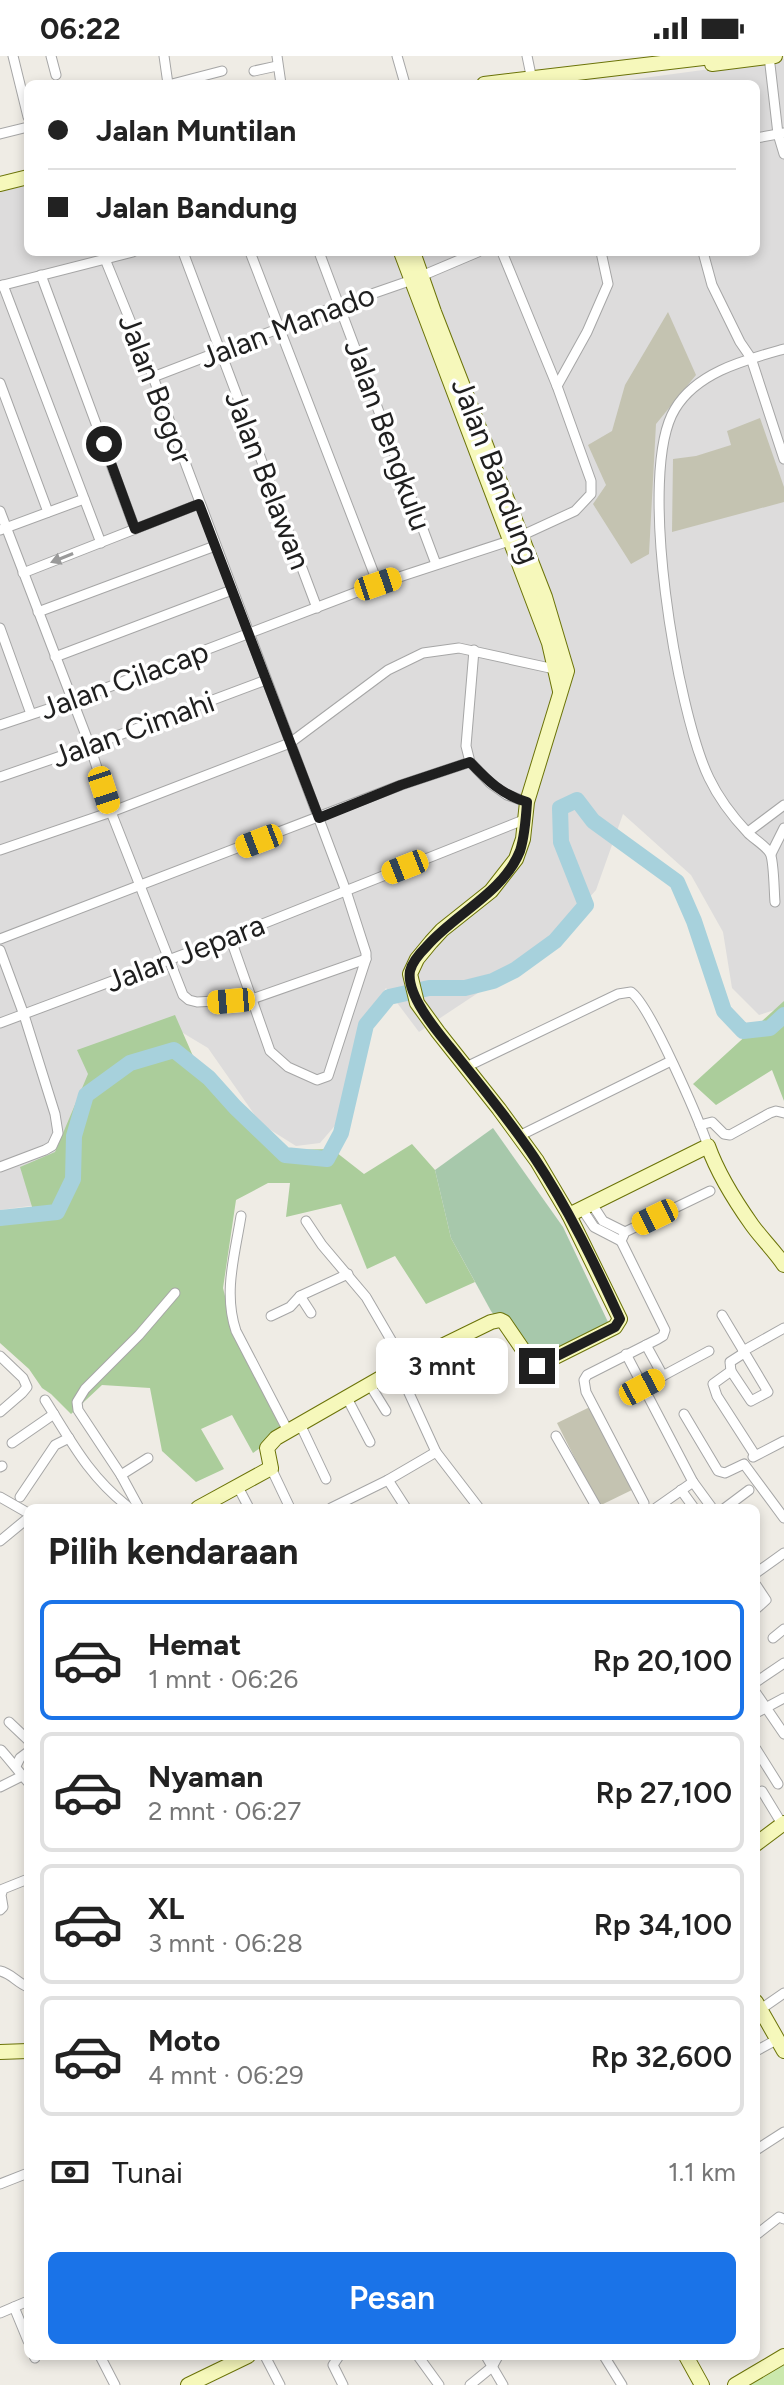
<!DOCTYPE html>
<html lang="id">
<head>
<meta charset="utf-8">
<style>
  body { margin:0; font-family:Figtree,sans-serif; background:#f2f2f2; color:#222; height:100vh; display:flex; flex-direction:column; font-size:30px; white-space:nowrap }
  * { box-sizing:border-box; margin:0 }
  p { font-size:26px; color:#767676 }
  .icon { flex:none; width:44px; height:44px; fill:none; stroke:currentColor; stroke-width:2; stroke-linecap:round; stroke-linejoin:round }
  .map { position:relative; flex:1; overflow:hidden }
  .details { position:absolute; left:24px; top:1448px; width:736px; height:856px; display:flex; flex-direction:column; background:#fff; border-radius:12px; box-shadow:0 4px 12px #0003 }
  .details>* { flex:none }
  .banner { position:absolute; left:24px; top:24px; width:736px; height:176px; border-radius:12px; box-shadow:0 4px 12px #0003; display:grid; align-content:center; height:176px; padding:0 24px; background:#fff }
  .end { position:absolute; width:36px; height:36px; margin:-18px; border:10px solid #1f1f1f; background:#fff; box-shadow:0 0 0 4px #fff }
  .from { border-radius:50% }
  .bubble { position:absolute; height:56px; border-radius:12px; background:#fff; box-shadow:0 4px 12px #0003; font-size:26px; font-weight:600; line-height:56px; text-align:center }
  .car { position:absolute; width:24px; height:48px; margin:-24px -12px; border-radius:10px; box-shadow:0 0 6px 2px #0007; background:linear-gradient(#f5c518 24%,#345 0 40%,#f5c518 0 76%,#345 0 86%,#f5c518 0) }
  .banner b { display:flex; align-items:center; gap:28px; height:76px; font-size:30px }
  .banner b+b { border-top:2px solid #e0e0e0 }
  .banner i { width:20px; height:20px; background:#222 }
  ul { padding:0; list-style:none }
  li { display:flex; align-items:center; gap:24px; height:120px; margin:0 16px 12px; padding:0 8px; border:4px solid #e0e0e0; border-radius:12px }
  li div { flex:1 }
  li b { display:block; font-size:30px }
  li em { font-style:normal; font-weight:600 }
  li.selected { border-color:#1a73e8 }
  li>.icon { width:72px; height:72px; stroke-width:1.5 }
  h2 { padding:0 24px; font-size:36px; line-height:96px }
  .pay { display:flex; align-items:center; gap:20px; height:88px; padding:0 24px; font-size:30px }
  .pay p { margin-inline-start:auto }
  .cta { display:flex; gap:16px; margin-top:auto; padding:16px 24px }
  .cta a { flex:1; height:92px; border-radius:12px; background:#1a73e8; color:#fff; font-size:32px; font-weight:600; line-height:92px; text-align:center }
  .status { display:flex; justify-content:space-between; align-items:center; height:56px; padding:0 40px; background:#fff; direction:ltr }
  .status svg { height:22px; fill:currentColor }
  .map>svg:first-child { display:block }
  .residential { fill:#dddcdc }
  .construction { fill:#c4c3b1 }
  .grass { fill:#cbe8ad }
  .forest { fill:#abcd9b }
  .cemetery { fill:#a7c8ab }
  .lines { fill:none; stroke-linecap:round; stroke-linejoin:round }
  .river { stroke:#a7d1dc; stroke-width:16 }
  .street-casing { stroke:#a6a6a6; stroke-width:11 }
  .secondary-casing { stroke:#6b7308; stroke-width:16 }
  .street { stroke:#fff; stroke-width:9 }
  .secondary { stroke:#f6f8bb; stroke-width:14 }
  .oneway { fill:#9a9a9a }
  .route { stroke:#1f1f1f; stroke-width:10 }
  .labels { text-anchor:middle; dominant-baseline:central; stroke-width:7; stroke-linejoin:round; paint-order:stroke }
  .street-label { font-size:30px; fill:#1f1f1f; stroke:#fff }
</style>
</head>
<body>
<div class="status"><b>06:22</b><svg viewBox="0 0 49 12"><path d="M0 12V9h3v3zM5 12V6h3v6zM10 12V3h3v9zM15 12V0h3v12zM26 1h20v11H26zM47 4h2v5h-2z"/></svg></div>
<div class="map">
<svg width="784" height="2329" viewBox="0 0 784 2329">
  <rect width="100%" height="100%" fill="#efece5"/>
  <polygon class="residential" points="784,3 784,951 759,959 732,932 723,876 691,819 623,758 596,834 543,894 419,976 386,932 362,969 346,1024 339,1065 320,1087 296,1090 261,1068 208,992 178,974 37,1149 0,1154 0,136 28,129 28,196 756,196 756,28 599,28"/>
  <g class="construction">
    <polygon points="668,256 696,319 656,368 649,498 631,508 593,448 606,429 588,389 612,375 625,329"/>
    <polygon points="760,362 784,431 784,446 672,476 673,403 696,400 731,389 727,375"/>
    <polygon points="592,1350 634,1433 599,1450 557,1367"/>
  </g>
  <polygon class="grass" points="784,2306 784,2329 746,2329"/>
  <g class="forest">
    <polygon points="784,945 784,1045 772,1014 716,1049 693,1028"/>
    <polygon points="175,959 193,1000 237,1053 286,1094 332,1093 364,1118 412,1088 435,1114 451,1182 475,1226 426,1248 395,1200 367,1213 341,1148 286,1161 290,1127 268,1127 236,1144 223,1232 236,1284 283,1376 253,1397 232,1359 201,1373 224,1413 196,1426 162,1395 150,1332 102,1329 71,1358 51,1338 42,1332 29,1313 0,1287 0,1168 36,1164 20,1111 55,1096 88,1018 77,994"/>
  </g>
  <polygon class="cemetery" points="493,1072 563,1171 608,1266 531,1308 491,1255 451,1182 435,1114"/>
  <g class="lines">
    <polyline class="river" points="0,1162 57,1156 73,1123 74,1080 86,1039 130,1007 174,994 209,1022 235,1051 285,1099 327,1103 341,1077 366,969 389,941 429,932 465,932 493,925 515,914 555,885 586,849 561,786 560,752 577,744 593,765 677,826 694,865 724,955 743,975 770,972 784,959"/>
    <g class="street-casing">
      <g id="street">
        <polyline points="13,0 28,61"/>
        <polyline points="51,0 56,19"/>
        <polyline points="164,0 168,28"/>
        <polyline points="277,0 281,28"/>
        <polyline points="397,0 405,28"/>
        <polyline points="527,0 532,24"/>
        <polyline points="769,0 778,78 784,98"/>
        <polyline points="254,15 277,10"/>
        <polyline points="172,28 222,15"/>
        <polyline points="0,78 28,71"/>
        <polyline points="756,82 784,77"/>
        <polyline points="183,196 317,552"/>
        <polyline points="250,196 378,528"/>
        <polyline points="319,196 436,508"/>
        <polyline points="703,196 712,229 740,286 751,302 784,403"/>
        <polyline points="105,203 153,321 346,835 366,897 366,903 328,1020 317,1024 288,1011 270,995 230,881"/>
        <polyline points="41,219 135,473"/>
        <polyline points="3,229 101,487"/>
        <polyline points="0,230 133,196"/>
        <polyline points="153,321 340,249 412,224 478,196"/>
        <polyline points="0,327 48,456"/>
        <polyline points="557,330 587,276 608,228 601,196"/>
        <polyline points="0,455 90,690 111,756 183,939 189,944 197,946 252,943 366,903"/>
        <polyline points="0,474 84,443"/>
        <polyline points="23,517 199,448"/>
        <polyline points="38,556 215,490"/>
        <polyline points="0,572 31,658"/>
        <polyline points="474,594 466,690 470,706 490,727 507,739 527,746"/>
        <polyline points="55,601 232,534"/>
        <polyline points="0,669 72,645 378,528 512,484 575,455 591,438 591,425 557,330 502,196"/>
        <polyline points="0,721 90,690 266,624"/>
        <polyline points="748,776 784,749"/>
        <polyline points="0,794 111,756 290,687 388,614 423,597 459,592 559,614"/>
        <polyline points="771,798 784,772"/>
        <path d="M775 846C774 836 774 804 770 797 766 790 754 783 748 777 732 760 719 743 709 722 677 656 636 416 675 353 697 316 745 304 784 293"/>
        <polyline points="0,883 401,729 470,706"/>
        <polyline points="0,894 24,959 55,1058 58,1077 52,1090 45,1094 0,1111"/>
        <polyline points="0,967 230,881 526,763"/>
        <path d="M466 1011 618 938 631 936C650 949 699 1064 708 1090"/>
        <polyline points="700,1069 712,1066 724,1078 730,1079 770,1057 776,1055 784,1057"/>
        <polyline points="519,1080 671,1005"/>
        <polyline points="592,1148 603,1165 625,1176"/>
        <polyline points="582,1153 594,1171 621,1185"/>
        <path d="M241 1160C235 1198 223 1237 236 1275L288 1375"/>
        <polyline points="306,1165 322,1189 366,1241 405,1308"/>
        <polyline points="300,1240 348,1218"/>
        <polyline points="722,1259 768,1336 751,1345 731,1315 713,1328 717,1340 755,1399"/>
        <polyline points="271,1260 290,1251 300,1240 311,1257"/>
        <polyline points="646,1289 663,1320"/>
        <polyline points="743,1295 784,1272"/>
        <polyline points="626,1298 693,1426 712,1452"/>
        <polyline points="0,1300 23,1322 27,1331 22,1337 0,1356"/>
        <polyline points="398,1313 436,1396 479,1452"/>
        <polyline points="731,1315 730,1306 744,1297"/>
        <polyline points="370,1329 386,1355"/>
        <polyline points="642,1331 709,1295"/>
        <polyline points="347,1342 370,1386"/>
        <path d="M45 1344C71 1385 88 1419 127 1450"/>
        <polyline points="684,1358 718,1415 725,1417 744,1408 784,1462"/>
        <polyline points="300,1368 326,1423"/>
        <polyline points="556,1380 597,1452"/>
        <polyline points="12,1387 54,1358"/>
        <polyline points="753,1401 784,1385"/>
        <polyline points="0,1411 2,1410"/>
        <polyline points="271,1412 290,1452"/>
        <polyline points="121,1419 148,1402"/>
        <polyline points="388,1424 406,1452"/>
        <polyline points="237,1429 249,1452"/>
        <polyline points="681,1434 694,1452"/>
        <polyline points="0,1441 28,1457"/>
        <polyline points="20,1441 55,1389 69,1382"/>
        <polyline points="644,1447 586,1336 584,1324 587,1319 658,1283 663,1280 665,1274 621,1185 625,1176 710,1135"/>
        <polyline points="139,1452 121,1419 78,1354 77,1346 85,1333 139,1279 175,1237"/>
        <polyline points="331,1452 388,1424 436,1396"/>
        <polyline points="656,1452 693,1426"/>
        <polyline points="725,1452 749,1434"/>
        <polyline points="0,1485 28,1462"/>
        <polyline points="756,1517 784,1497"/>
        <polyline points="756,1529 766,1544 756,1553"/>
        <polyline points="773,1582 784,1573"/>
        <polyline points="756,1626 784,1607"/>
        <polyline points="756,1637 784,1678"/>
        <polyline points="756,1657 784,1642"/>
        <polyline points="9,1666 28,1684"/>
        <polyline points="756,1693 778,1728"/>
        <path d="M1 1694C11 1705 18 1715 28 1726"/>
        <polyline points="16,1710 20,1702 28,1696"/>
        <polyline points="0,1731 22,1720"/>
        <polyline points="762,1735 782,1768"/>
        <polyline points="0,1854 3,1851 1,1839 3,1833 28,1823"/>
        <path d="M0 1915C11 1917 17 1927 28 1931"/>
        <polyline points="761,1953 784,1937"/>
        <polyline points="756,1995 778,1983"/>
        <polyline points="756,2094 784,2076"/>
        <polyline points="0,2128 28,2117"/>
        <polyline points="756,2179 779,2161 784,2163"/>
        <polyline points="14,2251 28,2285"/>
        <polyline points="0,2257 28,2245"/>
        <polyline points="34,2300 35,2302"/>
        <polyline points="100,2300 115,2329"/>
        <polyline points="265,2300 280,2329"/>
        <polyline points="339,2300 333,2309 343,2329"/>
        <polyline points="418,2300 439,2329"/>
        <polyline points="486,2300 503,2329"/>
        <polyline points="604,2300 622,2329"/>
        <polyline points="470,2329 492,2311 498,2300"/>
      </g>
    </g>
    <g class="secondary-casing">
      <g id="secondary">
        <polyline points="712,8 775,0"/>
        <polyline points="484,28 720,0"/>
        <polyline points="0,128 28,121"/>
        <polyline points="401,196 549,587 560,635"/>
        <path d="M569 1159 708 1090C718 1118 735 1145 752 1169 762 1183 774 1194 784 1209"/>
        <polyline points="198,1452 271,1412 267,1392 276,1382 405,1308 491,1266 500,1264 504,1266 532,1307 537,1310 615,1271 620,1263 569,1159 537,1105 499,1053 438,976 417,947 410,918 417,903 431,886 442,874 491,835 516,803 523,783 527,746 567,615 545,541 434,256 413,196"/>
        <polyline points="756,1788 784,1767"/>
        <polyline points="756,1946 784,1995"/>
        <polyline points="0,1996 28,1995"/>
        <polyline points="686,2300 702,2329"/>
        <polyline points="188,2329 248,2300"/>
        <polyline points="735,2329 784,2300"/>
      </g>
    </g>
    <use href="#street" class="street"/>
    <use href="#secondary" class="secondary"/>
  </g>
  <defs><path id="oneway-solid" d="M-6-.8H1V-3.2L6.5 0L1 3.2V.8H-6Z" transform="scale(2)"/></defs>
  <use class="oneway" href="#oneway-solid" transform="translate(62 502) rotate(158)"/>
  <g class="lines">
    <path class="route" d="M104 388 135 473 199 448 319 762 401 729 470 706C487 724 502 739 527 746 526 762 525 779 520 795 503 837 456 857 427 890 421 896 412 906 410 915 406 938 435 973 449 990 478 1026 508 1062 534 1101 568 1152 595 1208 620 1263L615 1271 537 1310"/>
  </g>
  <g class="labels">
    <g class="street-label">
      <text transform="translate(287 270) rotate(-21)">Jalan Manado</text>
      <text transform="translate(156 333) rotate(69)">Jalan Bogor</text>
      <text transform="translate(388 379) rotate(70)">Jalan Bengkulu</text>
      <text transform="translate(496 415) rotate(69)">Jalan Bandung</text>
      <text transform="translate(268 424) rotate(69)">Jalan Belawan</text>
      <text transform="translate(124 624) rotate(-20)">Jalan Cilacap</text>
      <text transform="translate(133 673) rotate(-20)">Jalan Cimahi</text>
      <text transform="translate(185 897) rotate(-21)">Jalan Jepara</text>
    </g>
  </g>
</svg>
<i class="end from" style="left:104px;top:388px"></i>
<i class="end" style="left:537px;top:1310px"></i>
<div class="bubble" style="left:376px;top:1282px;width:132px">3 mnt</div>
<i class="car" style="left:378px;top:528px;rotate:71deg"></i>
<i class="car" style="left:104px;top:734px;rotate:162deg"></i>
<i class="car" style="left:259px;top:785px;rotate:249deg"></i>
<i class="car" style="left:405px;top:811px;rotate:248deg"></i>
<i class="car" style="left:231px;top:945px;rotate:265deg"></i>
<i class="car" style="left:655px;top:1161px;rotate:244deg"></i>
<i class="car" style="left:642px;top:1331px;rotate:62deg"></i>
<div class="banner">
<b><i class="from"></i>Jalan Muntilan</b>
<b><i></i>Jalan Bandung</b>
</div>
<section class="details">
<h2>Pilih kendaraan</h2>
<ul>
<li class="selected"><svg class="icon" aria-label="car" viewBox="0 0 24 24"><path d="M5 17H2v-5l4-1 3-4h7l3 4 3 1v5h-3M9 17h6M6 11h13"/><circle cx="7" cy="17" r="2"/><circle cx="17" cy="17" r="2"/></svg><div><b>Hemat</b><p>1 mnt · 06:26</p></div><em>Rp 20,100</em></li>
<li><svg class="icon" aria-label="car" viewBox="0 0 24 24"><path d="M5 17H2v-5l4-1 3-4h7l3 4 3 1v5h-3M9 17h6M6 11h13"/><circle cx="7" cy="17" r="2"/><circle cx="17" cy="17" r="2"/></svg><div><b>Nyaman</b><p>2 mnt · 06:27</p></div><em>Rp 27,100</em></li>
<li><svg class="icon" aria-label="car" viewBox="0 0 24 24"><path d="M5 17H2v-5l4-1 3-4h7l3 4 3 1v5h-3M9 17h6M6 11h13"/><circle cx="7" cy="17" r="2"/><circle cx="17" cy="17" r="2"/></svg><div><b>XL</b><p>3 mnt · 06:28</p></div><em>Rp 34,100</em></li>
<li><svg class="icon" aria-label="car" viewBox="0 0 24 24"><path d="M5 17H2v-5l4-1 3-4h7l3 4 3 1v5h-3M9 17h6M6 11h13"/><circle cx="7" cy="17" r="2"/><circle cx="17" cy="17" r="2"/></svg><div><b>Moto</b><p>4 mnt · 06:29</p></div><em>Rp 32,600</em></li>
</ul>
<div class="pay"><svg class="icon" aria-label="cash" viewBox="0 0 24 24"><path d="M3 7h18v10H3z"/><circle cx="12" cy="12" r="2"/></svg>Tunai<p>1.1 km</p></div>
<div class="cta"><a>Pesan</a></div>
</section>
</div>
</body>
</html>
